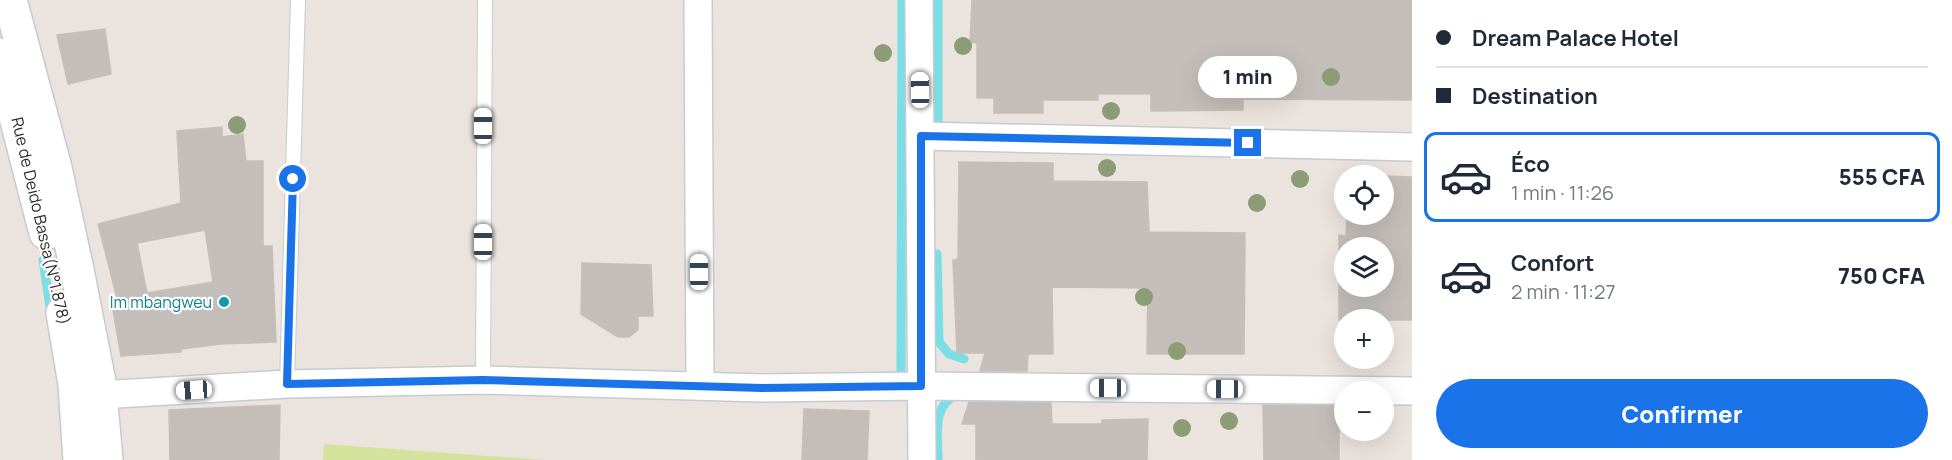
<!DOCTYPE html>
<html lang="fr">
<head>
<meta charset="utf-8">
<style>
  body { margin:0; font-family:Manrope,sans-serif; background:#f6f6f7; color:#1f2937; height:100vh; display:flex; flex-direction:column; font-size:22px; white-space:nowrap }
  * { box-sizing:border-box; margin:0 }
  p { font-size:20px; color:#747a83 }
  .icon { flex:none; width:33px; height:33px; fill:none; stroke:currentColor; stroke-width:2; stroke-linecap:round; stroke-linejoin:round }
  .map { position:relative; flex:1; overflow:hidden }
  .side { display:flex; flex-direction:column; background:#fff; width:540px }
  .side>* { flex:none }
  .top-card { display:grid; align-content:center; height:132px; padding:0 24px; background:#fff }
  .buttons { position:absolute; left:1334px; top:165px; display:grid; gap:12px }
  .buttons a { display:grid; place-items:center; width:60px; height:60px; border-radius:50%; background:#fff; box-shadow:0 6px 24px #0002; font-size:30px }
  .end { position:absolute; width:27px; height:27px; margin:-14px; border:8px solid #1a73e8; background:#fff; box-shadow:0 0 0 3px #fff }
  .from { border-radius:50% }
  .bubble { position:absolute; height:42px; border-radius:21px; background:#fff; box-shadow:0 6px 24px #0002; font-size:20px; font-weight:800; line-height:42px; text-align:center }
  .car { position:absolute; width:18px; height:36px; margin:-18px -9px; border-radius:8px; box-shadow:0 0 4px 2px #0007; background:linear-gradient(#fff 24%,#345 0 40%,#fff 0 76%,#345 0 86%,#fff 0) }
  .top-card b { display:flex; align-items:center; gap:21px; height:57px; font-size:22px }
  .top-card b+b { border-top:2px solid #e0e1e3 }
  .top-card i { width:15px; height:15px; background:#1f2937 }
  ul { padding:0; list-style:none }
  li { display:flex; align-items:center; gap:18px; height:90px; margin:0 12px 9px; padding:0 12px; border:3px solid transparent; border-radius:12px }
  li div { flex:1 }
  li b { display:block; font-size:22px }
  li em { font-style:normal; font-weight:800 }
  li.active { border-color:#1a73e8 }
  li>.icon { width:54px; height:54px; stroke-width:1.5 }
  .button { display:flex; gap:12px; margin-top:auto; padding:12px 24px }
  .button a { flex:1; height:69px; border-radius:36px; background:#1a73e8; color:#fff; font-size:24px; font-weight:800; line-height:69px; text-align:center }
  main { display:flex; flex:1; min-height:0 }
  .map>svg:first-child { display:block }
  .pitch { fill:#d4e39c }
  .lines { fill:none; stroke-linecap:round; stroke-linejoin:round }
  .stream { stroke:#7bdee4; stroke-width:9 }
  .building { fill:#c4beba; stroke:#c7beb8; stroke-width:1.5; fill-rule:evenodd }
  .lane-casing { stroke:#c6cbd3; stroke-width:16 }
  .street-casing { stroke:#c6cbd3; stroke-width:30 }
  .secondary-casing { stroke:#c6cbd3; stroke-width:36 }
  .lane { stroke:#fff; stroke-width:14 }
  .street { stroke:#fff; stroke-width:27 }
  .secondary { stroke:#fff; stroke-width:33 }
  .tree { fill:#8b9c76 }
  .route { stroke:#1a73e8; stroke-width:8 }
  .culture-dot { fill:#0f9aa8; stroke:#fff; stroke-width:2 }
  .labels { text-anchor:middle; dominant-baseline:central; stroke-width:4.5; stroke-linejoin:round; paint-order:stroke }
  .street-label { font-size:16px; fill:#2b2b2b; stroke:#fff }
  .culture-label { font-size:16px; fill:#0d838f; stroke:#fff; text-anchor:end }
</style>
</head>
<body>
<main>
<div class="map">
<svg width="1412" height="460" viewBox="0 0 1412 460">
  <rect width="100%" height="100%" fill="#ebe3de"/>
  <polygon class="pitch" points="324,444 545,460 323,460"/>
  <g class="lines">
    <g class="stream">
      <polyline points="938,126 938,0"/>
      <polyline points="937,254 939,342 949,354 964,359"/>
      <polyline points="43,260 51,314"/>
      <polyline points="901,374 902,0"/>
      <path d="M938 460C938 437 931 402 959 395"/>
    </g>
  </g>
  <g class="building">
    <polygon points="972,0 1412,0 1412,100 1243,99 1243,110 1151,111 1151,94 1098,94 1098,100 1043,100 1043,113 994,113 994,98 977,98 977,43 970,42"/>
    <polygon points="105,29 111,74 68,84 57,35"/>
    <path d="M222 127V137L243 134 246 161H263V246H272L276 342 221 344 181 349V352L121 356 111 299 117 298 98 224 181 203 177 131ZM205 230 213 282 147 293 137 243Z"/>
    <polygon points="959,162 1053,163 1053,181 1147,182 1149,232 1245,233 1244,354 1147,354 1148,288 1052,287 1053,354 1028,354 1027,371 980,371 985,353 957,353 953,260 958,259"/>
    <path d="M1383 176 1412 177V320H1339V235L1346 236 1347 214H1383ZM1344 248H1383V286H1344Z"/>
    <polygon points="582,263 651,265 653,316 638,316 638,330 629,337 618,337 581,314"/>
    <polygon points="969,402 1051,403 1052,424 1102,424 1102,420 1148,419 1147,460 976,460 976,424 962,424"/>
    <polygon points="280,405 279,460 170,460 169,410"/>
    <polygon points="1263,405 1339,406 1339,460 1264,460"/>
    <polygon points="804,409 869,411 867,460 802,460"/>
  </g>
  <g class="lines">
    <g class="lane-casing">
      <g id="lane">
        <polyline points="483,380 485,0"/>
        <polyline points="287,384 298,0"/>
      </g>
    </g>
    <g class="street-casing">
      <g id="street">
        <polyline points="698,0 700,386"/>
        <polyline points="919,0 922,460"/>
        <polyline points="921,136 1412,147"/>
        <polyline points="100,395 287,384 483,380 762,388 921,386 1412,391"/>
      </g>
    </g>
    <g class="secondary-casing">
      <g id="secondary">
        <polyline points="10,0 55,168 77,270 99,382 106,460"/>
        <polyline points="0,55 46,233"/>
        <polyline points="63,313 75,384 80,460"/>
      </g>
    </g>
    <use href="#lane" class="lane"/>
    <use href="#street" class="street"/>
    <use href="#secondary" class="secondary"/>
  </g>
  <g class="tree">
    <circle cx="963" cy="46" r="9"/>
    <circle cx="883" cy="53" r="9"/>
    <circle cx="1233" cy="69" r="9"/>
    <circle cx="1331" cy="77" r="9"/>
    <circle cx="1111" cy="111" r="9"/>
    <circle cx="237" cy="125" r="9"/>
    <circle cx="1107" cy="168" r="9"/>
    <circle cx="1300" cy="179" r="9"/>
    <circle cx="1257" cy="203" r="9"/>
    <circle cx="1144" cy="297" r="9"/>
    <circle cx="1177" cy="351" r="9"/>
    <circle cx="1229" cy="421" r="9"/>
    <circle cx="1182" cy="428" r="9"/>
  </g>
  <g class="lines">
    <polyline class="route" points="293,179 287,384 483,380 762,388 921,386 921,136 1248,143"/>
  </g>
  <circle class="culture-dot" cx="224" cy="302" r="6"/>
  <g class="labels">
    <g class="street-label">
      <text transform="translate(41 221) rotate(77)">Rue de Deido Bassa(N°1.878)</text>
    </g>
    <g class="culture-label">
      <text x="212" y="302">Im mbangweu</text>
    </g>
  </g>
</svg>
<div class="buttons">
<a><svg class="icon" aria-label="locate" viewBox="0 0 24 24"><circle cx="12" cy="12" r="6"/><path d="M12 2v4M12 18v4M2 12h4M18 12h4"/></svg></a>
<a><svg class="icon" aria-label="layers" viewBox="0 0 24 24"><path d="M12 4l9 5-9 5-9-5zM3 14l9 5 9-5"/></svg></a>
<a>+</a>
<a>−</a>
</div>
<i class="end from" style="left:293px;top:179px"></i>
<i class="end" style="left:1248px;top:143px"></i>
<div class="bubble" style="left:1198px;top:56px;width:99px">1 min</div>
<i class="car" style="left:920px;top:90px;rotate:359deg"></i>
<i class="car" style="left:483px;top:126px;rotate:0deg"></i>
<i class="car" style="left:483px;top:242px;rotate:0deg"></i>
<i class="car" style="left:699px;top:272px;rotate:0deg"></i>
<i class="car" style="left:1108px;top:388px;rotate:270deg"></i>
<i class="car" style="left:1225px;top:389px;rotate:270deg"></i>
<i class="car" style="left:194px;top:390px;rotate:266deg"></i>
</div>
<section class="side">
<div class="top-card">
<b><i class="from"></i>Dream Palace Hotel</b>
<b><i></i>Destination</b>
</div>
<ul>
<li class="active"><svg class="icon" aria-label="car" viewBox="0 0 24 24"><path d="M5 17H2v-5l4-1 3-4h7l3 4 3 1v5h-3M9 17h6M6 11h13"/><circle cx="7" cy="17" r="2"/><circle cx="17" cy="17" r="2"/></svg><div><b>Éco</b><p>1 min · 11:26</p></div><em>555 CFA</em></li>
<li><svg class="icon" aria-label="car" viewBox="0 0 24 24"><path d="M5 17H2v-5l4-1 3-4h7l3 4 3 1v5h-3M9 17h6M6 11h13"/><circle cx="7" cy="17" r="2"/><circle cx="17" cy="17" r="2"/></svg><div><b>Confort</b><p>2 min · 11:27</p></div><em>750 CFA</em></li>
</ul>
<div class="button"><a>Confirmer</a></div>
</section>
</main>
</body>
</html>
